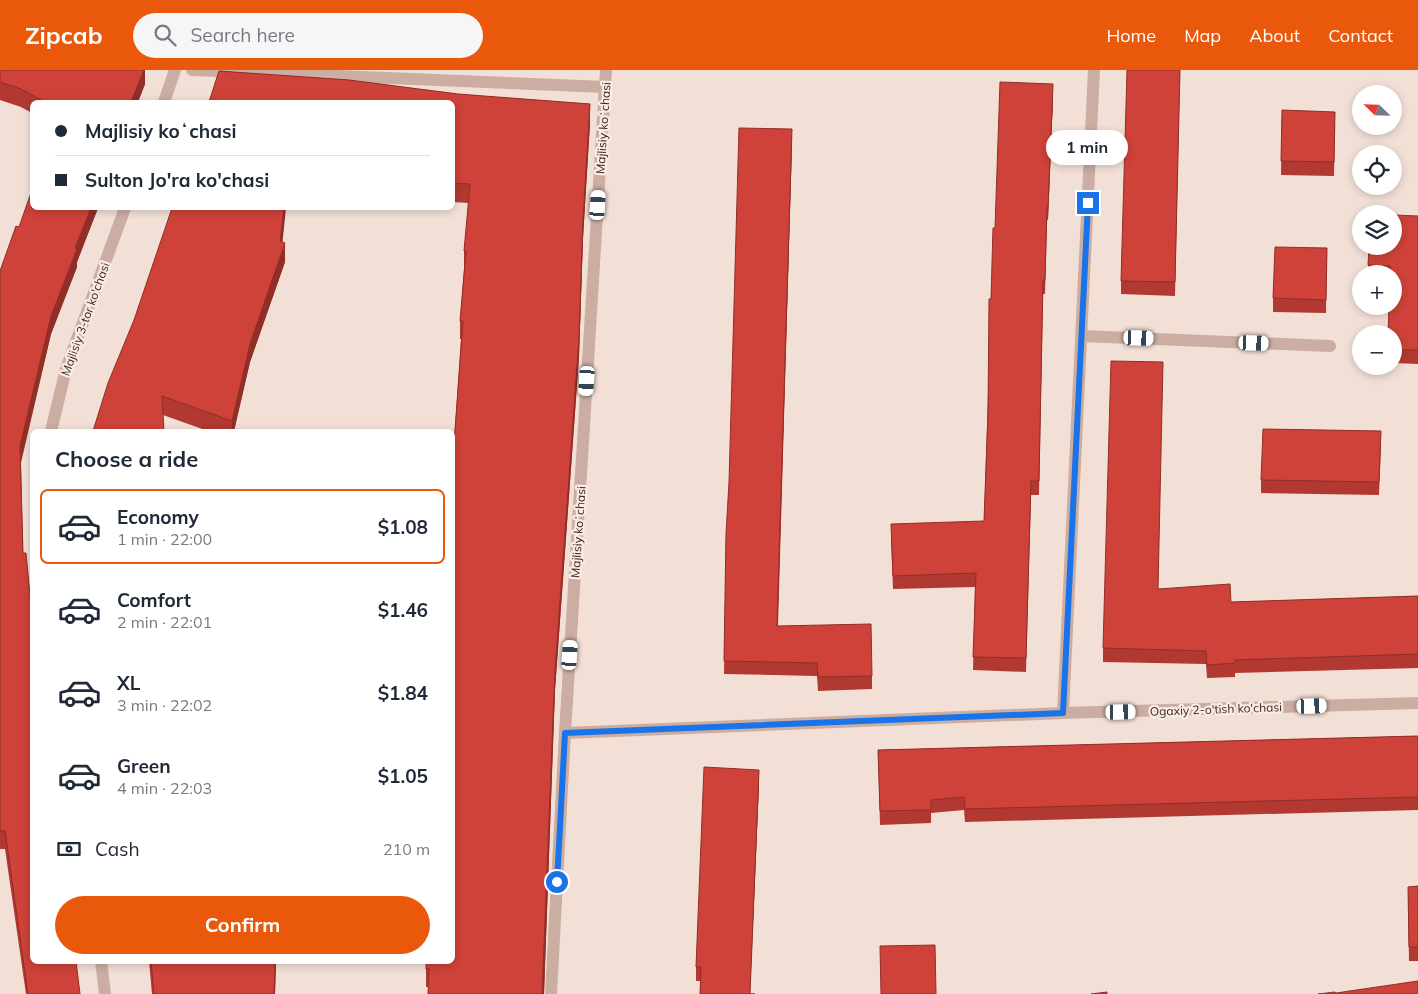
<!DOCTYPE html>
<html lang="en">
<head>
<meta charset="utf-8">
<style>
  body { margin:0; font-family:Mulish,sans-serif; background:#f6f6f7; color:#1f2937; height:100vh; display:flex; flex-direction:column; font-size:19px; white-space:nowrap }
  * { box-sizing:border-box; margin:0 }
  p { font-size:16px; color:#747a83 }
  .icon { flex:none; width:28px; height:28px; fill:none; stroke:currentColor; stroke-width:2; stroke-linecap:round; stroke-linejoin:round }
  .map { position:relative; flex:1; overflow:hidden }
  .details { position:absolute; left:30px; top:359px; width:425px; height:535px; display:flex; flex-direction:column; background:#fff; border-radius:8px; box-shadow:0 2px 8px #0003 }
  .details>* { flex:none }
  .guide { position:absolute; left:30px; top:30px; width:425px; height:110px; border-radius:8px; box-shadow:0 2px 8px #0003; display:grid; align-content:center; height:110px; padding:0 25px; background:#fff }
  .needle { width:32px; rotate:293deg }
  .fabs { position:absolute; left:1352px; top:15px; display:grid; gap:10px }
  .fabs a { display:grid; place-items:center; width:50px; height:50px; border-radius:50%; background:#fff; box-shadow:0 2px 8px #0003; font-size:25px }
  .end { position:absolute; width:22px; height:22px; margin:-11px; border:6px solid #1a73e8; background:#fff; box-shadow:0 0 0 2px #fff }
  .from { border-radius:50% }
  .bubble { position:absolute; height:35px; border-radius:18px; background:#fff; box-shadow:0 2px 8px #0003; font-size:16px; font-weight:700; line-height:35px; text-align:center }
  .car { position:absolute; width:15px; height:30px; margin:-15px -8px; border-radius:6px; box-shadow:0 0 4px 1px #0007; background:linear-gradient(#fff 24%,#345 0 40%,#fff 0 76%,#345 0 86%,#fff 0) }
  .guide b { display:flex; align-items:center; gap:18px; height:48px; font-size:19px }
  .guide b+b { border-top:1px solid #e0e1e3 }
  .guide i { width:12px; height:12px; background:#1f2937 }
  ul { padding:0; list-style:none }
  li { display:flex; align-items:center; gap:15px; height:75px; margin:0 10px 8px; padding:0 15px; border:2px solid transparent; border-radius:8px }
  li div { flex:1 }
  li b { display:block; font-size:19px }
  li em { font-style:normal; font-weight:700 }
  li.selected { border-color:#ea580c }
  li>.icon { width:45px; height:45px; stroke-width:1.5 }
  h2 { padding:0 25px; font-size:22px; line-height:60px }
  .pay { display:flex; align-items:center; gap:12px; height:55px; padding:0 25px; font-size:19px }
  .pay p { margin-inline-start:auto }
  .button { display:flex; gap:10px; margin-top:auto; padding:10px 25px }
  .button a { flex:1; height:58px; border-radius:30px; background:#ea580c; color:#fff; font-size:20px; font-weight:700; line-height:58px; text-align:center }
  header { display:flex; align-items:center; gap:30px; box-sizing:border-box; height:70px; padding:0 25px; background:#ea580c; color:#fff }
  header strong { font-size:24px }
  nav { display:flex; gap:28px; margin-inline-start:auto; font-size:18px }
  .search { width:350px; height:45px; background:#f6f6f7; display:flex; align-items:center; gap:12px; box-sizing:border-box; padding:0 18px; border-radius:28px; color:#747a83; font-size:19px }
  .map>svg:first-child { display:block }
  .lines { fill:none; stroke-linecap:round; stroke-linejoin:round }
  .service { stroke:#cbada2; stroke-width:12 }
  .minor { stroke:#cbada2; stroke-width:12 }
  .wall { fill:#b13931 }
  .shaded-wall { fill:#902e28 }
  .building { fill:#ce4239; stroke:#902e28 }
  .route { stroke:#1a73e8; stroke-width:6 }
  .labels { text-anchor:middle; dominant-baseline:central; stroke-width:4.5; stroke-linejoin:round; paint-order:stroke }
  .street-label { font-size:12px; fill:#352725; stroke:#faebe3 }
</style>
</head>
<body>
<header>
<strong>Zipcab</strong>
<div class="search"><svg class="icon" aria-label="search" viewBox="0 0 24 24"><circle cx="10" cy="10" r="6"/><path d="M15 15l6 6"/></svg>Search here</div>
<nav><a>Home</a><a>Map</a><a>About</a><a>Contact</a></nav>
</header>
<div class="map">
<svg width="1418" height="924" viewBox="0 0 1418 924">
  <rect width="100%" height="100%" fill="#f2e0d7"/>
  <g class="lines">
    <polyline class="service" points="1082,266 1330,276"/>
    <g class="minor">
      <polyline points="192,0 605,17"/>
      <polyline points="164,32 175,0"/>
      <polyline points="51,361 66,299 125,138"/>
      <polyline points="1063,643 1094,0"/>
      <polyline points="565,663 1063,643 1418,633"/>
      <polyline points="101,891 105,924"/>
      <polyline points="551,924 565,663 606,0"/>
    </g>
  </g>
  <g class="wall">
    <polygon points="0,0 145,0 145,14 138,32 32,32 32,43 21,37 0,30"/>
    <polygon points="1180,0 1175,226 1121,224 1121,211"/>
    <polygon points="219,1 349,10 458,24 590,34 590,53 583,168 579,287 555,620 544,924 428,924 428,917 426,917 426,891 452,891 452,401 461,269 460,269 460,251 464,200 464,181 469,133 452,132 452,32 209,32"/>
    <polygon points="1053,27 1048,150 1047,150 1045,224 1043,224 1039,425 1031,425 1026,602 973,600 975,517 893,519 891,467 984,451 991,229 995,158"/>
    <polygon points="1282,40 1335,55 1334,106 1281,105"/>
    <polygon points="792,73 778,556 872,606 872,619 818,621 817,606 724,604 726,464"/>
    <polygon points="32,138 98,138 77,192 77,197 51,264 21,393 32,891 80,924 26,924 5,779 0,779 0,201 19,157"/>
    <polygon points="1418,146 1418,294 1394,293 1394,204 1368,204 1369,176"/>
    <polygon points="282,172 285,192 250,292 234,361 208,361 163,345 93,361"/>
    <polygon points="1327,178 1326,243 1273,242 1273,228"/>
    <polygon points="1381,374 1379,425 1261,423 1261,410"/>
    <polygon points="1158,519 1231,532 1418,526 1418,598 1235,603 1235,607 1207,608 1206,594 1103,592 1103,578"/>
    <polygon points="1418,666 1418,740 965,752 964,740 931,743 931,753 880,755 878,680"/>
    <polygon points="759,713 750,924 700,924 701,911 696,911 696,897"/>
    <polygon points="1418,816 1418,891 1409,891 1408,830"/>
    <polygon points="149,891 276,891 275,924 152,924"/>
  </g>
  <g class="shaded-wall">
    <polygon points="144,0 145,0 145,14 138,32 131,32"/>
    <polygon points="1053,14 1053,27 1048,150 1048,137"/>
    <polygon points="590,34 590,53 583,168 579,287 555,620 544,924 542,924 555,601"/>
    <polygon points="792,59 792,73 777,570 777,556"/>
    <polygon points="91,138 98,138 77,192 77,197 51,264 20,394 20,376 51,246 75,178"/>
    <polygon points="284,138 286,138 281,187 285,173 285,192 250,292 234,361 232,361 232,351"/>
    <polygon points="759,700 759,713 750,924"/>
    <polygon points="275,891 276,891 275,924 274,924"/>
  </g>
  <g class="building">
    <polygon points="0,0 144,0 131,32 45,32 21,19 0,12"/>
    <polygon points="1127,0 1180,0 1175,212 1121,211"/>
    <polygon points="219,1 349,10 458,24 590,34 583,149 579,268 555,601 542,924 428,924 429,899 426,899 426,891 452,891 452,401 463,251 460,251 466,181 464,181 470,114 452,113 452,32 209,32"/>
    <polygon points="1000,12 1053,14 1048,137 1047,137 1045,210 1043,210 1039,411 1031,411 1026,588 973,587 976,503 893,506 891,454 984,451 988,344 989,229 991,229 993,158 995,158"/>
    <polygon points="1282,40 1335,42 1334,92 1281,91"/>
    <polygon points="739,58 792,59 777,556 871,554 872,606 818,607 817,593 724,591 726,464 729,412"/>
    <polygon points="32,120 32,138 91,138 75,178 77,179 51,246 20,376 23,483 26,483 32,546 32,891 76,891 80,924 28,924 5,761 0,761 0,201 16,156 19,157"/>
    <polygon points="172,138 284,138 280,171 285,173 250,274 232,351 162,326 164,361 93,361 108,313 134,250"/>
    <polygon points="1394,145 1418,146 1418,280 1394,280 1394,264 1388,264 1389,236 1394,236 1394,204 1390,204 1390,196 1368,195 1369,176 1394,176"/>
    <polygon points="1275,177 1327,178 1326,230 1273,228"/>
    <polygon points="1111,291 1163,292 1158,519 1230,514 1231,532 1418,526 1418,584 1235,590 1235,593 1207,595 1206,581 1103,578"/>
    <polygon points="1263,359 1381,361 1379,412 1261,410"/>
    <polygon points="1418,666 1418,727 965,739 964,727 931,730 931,740 880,741 878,680"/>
    <polygon points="704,697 759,700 750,924 755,924 700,924 701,897 696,897"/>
    <polygon points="1418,816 1418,877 1409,877 1408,817"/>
    <polygon points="935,875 936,924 881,924 880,876"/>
    <polygon points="151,891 275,891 274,924 154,924"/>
    <polygon points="1418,911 1418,924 1318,924 1335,922 1336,923"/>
    <polygon points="1107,922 1107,924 1091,924"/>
  </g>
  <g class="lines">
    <polyline class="route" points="557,812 565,663 1063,643 1088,133"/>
  </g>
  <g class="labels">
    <g class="street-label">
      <text transform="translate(603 58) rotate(-86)">Majlisiy koʻchasi</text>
      <text transform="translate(85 249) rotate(-70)">Majlisiy 3-tor ko'chasi</text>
      <text transform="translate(578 462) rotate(-86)">Majlisiy koʻchasi</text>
      <text transform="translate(1216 639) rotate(-2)">Ogaxiy 2-o'tish ko'chasi</text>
    </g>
  </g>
</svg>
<div class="fabs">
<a><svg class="needle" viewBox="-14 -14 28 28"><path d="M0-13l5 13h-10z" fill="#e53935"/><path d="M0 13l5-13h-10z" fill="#747a83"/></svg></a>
<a><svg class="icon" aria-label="locate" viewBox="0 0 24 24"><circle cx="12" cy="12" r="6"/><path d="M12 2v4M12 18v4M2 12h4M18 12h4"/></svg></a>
<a><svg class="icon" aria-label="layers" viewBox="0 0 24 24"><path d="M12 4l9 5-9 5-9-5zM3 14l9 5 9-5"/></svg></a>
<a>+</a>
<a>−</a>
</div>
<i class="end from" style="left:557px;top:812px"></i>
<i class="end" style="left:1088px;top:133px"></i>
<div class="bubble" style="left:1046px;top:60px;width:82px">1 min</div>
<i class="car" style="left:598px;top:135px;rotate:4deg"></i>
<i class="car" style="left:1139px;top:268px;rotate:92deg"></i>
<i class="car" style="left:1254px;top:273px;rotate:92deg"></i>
<i class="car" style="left:587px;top:311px;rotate:184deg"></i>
<i class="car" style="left:570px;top:585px;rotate:4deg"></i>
<i class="car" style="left:1312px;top:636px;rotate:88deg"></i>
<i class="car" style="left:1121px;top:642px;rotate:89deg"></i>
<div class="guide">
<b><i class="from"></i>Majlisiy koʻchasi</b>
<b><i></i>Sulton Jo'ra ko'chasi</b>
</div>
<section class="details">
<h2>Choose a ride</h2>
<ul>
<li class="selected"><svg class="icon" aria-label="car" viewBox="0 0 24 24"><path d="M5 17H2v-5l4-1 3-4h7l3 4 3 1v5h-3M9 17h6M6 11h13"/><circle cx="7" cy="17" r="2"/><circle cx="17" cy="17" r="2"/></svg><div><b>Economy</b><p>1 min · 22:00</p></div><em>$1.08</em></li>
<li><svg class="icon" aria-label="car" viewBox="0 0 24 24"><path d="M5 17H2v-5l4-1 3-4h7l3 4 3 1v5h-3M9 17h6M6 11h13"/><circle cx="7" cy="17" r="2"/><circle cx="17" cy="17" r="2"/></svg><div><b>Comfort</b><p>2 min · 22:01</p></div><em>$1.46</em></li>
<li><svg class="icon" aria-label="car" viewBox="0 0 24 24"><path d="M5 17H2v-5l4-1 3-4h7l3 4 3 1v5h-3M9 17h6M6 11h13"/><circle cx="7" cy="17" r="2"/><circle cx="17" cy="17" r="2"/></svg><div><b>XL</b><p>3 min · 22:02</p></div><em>$1.84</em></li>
<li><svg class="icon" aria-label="car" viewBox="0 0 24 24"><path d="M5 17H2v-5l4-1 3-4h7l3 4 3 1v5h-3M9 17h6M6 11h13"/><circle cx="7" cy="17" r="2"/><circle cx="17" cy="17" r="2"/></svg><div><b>Green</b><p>4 min · 22:03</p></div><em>$1.05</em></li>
</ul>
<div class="pay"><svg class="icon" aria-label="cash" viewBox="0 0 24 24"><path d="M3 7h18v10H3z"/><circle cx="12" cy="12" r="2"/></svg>Cash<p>210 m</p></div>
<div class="button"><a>Confirm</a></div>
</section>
</div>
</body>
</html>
